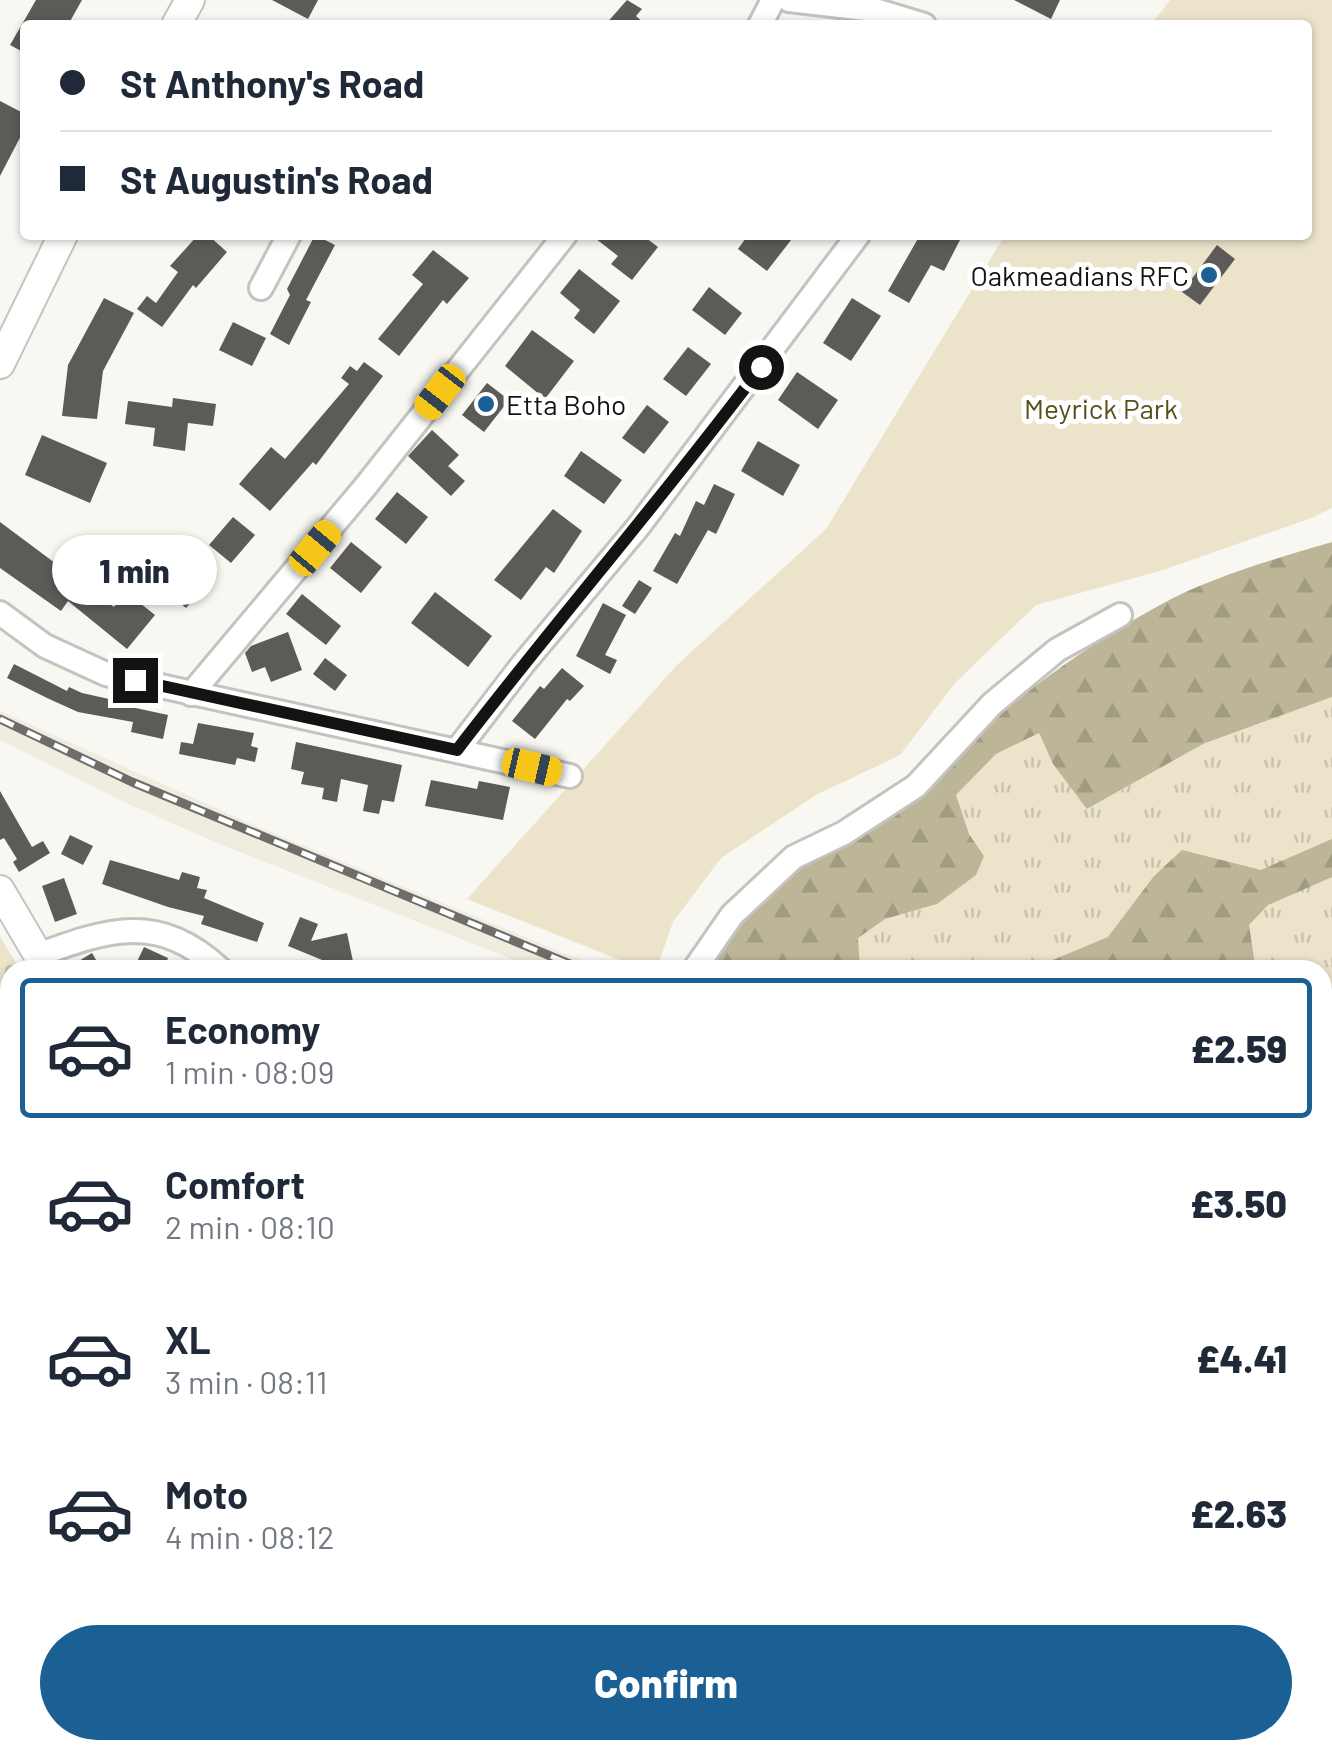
<!DOCTYPE html>
<html lang="en">
<head>
<meta charset="utf-8">
<style>
  body { margin:0; font-family:Barlow,sans-serif; background:#f2f2f3; color:#1f2937; height:100vh; display:flex; flex-direction:column; font-size:38px; white-space:nowrap }
  * { box-sizing:border-box; margin:0 }
  p { font-size:32px; color:#747a83 }
  .icon { flex:none; width:55px; height:55px; fill:none; stroke:currentColor; stroke-width:2; stroke-linecap:round; stroke-linejoin:round }
  .map { position:relative; flex:1; overflow:hidden }
  .panel { position:absolute; left:0px; top:960px; width:1332px; height:800px; display:flex; flex-direction:column; background:#fff; border-radius:30px 30px 0 0; box-shadow:0 2px 8px #0004 }
  .panel>* { flex:none }
  .banner { position:absolute; left:20px; top:20px; width:1292px; height:220px; border-radius:10px; box-shadow:0 2px 8px #0004; display:grid; align-content:center; height:220px; padding:0 40px; background:#fff }
  .end { position:absolute; width:45px; height:45px; margin:-22px; border:12px solid #131311; background:#fff; box-shadow:0 0 0 5px #fff }
  .from { border-radius:50% }
  .bubble { position:absolute; height:70px; border-radius:35px; background:#fff; box-shadow:0 2px 8px #0004; font-size:32px; font-weight:800; line-height:70px; text-align:center }
  .car { position:absolute; width:30px; height:60px; margin:-30px -15px; border-radius:12px; box-shadow:0 0 8px 2px #0007; background:linear-gradient(#f5c518 24%,#345 0 40%,#f5c518 0 76%,#345 0 86%,#f5c518 0) }
  .banner b { display:flex; align-items:center; gap:35px; height:95px; font-size:38px }
  .banner b+b { border-top:2px solid #e0e1e3 }
  .banner i { width:25px; height:25px; background:#1f2937 }
  ul { padding:18px 0 0; list-style:none }
  li { display:flex; align-items:center; gap:30px; height:140px; margin:0 20px 15px; padding:0 20px; border:5px solid transparent; border-radius:10px }
  li div { flex:1 }
  li b { display:block; font-size:38px }
  li em { font-style:normal; font-weight:800 }
  li.selected { border-color:#1a6094 }
  li>.icon { width:90px; height:90px; stroke-width:1.5 }
  .button { display:flex; gap:20px; margin-top:auto; padding:20px 40px }
  .button a { flex:1; height:115px; border-radius:60px; background:#1a6094; color:#fff; font-size:40px; font-weight:800; line-height:115px; text-align:center }
  .map>svg:first-child { display:block }
  .built { fill:#efece0 }
  .grass { fill:url(#grass-tufts) }
  .forest { fill:url(#forest-firs) }
  .cemetery { fill:url(#cemetery-stones) }
  .park { fill:#ebe4cb }
  .building { fill:#5c5b57 }
  .lines { fill:none; stroke-linecap:round; stroke-linejoin:round }
  .minor-casing { stroke:#c4c3bf; stroke-width:28 }
  .major-casing { stroke:#c4c3bf; stroke-width:32 }
  .minor { stroke:#fff; stroke-width:22 }
  .major { stroke:#fff; stroke-width:28 }
  .rail-casing { stroke:#6e6d6a; stroke-width:9 }
  .rail { stroke:#fff; stroke-width:5; stroke-dasharray:15; stroke-linecap:butt }
  .route { stroke:#131311; stroke-width:12 }
  .poi-dot { fill:#1a6094; stroke:#fff; stroke-width:4 }
  .labels { text-anchor:middle; dominant-baseline:central; stroke-width:10; stroke-linejoin:round; paint-order:stroke }
  .poi-label { font-size:28px; fill:#131311; stroke:#fff; text-anchor:end }
  .park-label { font-size:28px; fill:#5a4e1b; stroke:#fff }
</style>
</head>
<body>
<div class="map">
<svg width="1332" height="1760" viewBox="0 0 1332 1760">
  <defs>
    <pattern id="grass-tufts" width="24" height="20" patternUnits="userSpaceOnUse" patternTransform="scale(2.5)"><rect width="24" height="20" fill="#ebe4cb"/><path d="M3 7l-1-3M5 7V3M7 7l1-3M15 17l-1-3M17 17v-4M19 17l1-3" fill="none" stroke="#c9c3ad"/></pattern>
    <pattern id="forest-firs" width="22" height="20" patternUnits="userSpaceOnUse" patternTransform="scale(2.5)"><rect width="22" height="20" fill="#bcb598"/><path d="M5 1l3.5 6h-7zM16 11l3.5 6h-7z" fill="#a19b82"/></pattern>
    <pattern id="cemetery-stones" width="16" height="16" patternUnits="userSpaceOnUse" patternTransform="scale(2.5)"><rect width="16" height="16" fill="#ebe4cb"/><path d="M2 7V4a2 2 0 0 1 4 0v3zM10 15v-3a2 2 0 0 1 4 0v3z" fill="#c9c3ad"/></pattern>
  </defs>
  <rect width="100%" height="100%" fill="#f8f7f2"/>
  <polygon class="built" points="0,711 254,825 605,970 540,970 222,845 124,802 0,740"/>
  <polygon class="grass" points="1332,697 1332,1187 1326,1184 1322,1187 1322,970 860,970 857,938 885,919 937,904 984,856 969,834 956,795 996,754 1039,733 1053,764 1088,809 1203,744"/>
  <g class="forest">
    <path d="M1332 542V697L1203 744 1087 809 1053 764 1039 733 996 754 956 795 969 834 984 856 976 875 937 904 885 919 858 938 860 970H709C739 888 841 846 908 800 939 779 963 746 991 722 1042 678 1101 637 1160 605 1213 576 1275 559 1332 542Z"/>
    <polygon points="1332,839 1332,877 1268,905 1249,925 1255,965 1263,970 1029,970 1108,937 1154,876 1182,850 1261,870"/>
    <polygon points="1322,983 1332,986 1332,1104 1323,1103"/>
  </g>
  <polygon class="cemetery" points="0,936 20,970 10,970 10,1355 0,1357"/>
  <polygon class="park" points="1170,0 1332,0 1332,508 1311,518 1160,571 1036,605 955,683 900,755 816,795 721,858 673,922 656,970 645,970 467,899 677,665 826,529 1005,235 1308,235 1308,25 1151,25"/>
  <g class="building">
    <polygon points="36,0 82,0 68,25 25,25 25,53 10,45"/>
    <polygon points="272,0 318,0 308,19"/>
    <polygon points="627,0 642,9 636,16 646,25 605,25"/>
    <polygon points="1014,0 1060,0 1051,19"/>
    <polygon points="0,101 25,114 25,128 0,176"/>
    <polygon points="198,235 208,235 227,252 196,288 193,285 162,327 137,309 147,296 156,303 178,272 170,266"/>
    <polygon points="315,235 335,245 306,300 311,302 289,345 270,334 290,295 287,289"/>
    <polygon points="591,235 642,235 658,247 632,280 611,264 618,256"/>
    <polygon points="748,235 795,235 767,271 738,249"/>
    <polygon points="920,235 950,235 960,240 944,271 931,265 909,303 888,291"/>
    <polygon points="1217,245 1235,259 1200,305 1182,292"/>
    <polygon points="433,250 469,278 447,304 443,300 399,356 378,339 423,284 412,275"/>
    <polygon points="579,269 620,301 594,334 574,318 580,310 560,293"/>
    <polygon points="709,287 742,313 725,335 692,310"/>
    <polygon points="104,298 134,313 103,371 97,419 62,416 68,365"/>
    <polygon points="852,298 881,316 851,361 823,343"/>
    <polygon points="233,322 266,338 252,366 219,350"/>
    <polygon points="532,330 574,361 545,399 505,366"/>
    <polygon points="688,347 711,364 686,396 663,379"/>
    <polygon points="364,362 383,376 316,465 313,462 270,511 239,484 271,447 285,459 349,384 341,378 350,366 357,371"/>
    <polygon points="797,372 838,400 818,429 778,400"/>
    <polygon points="487,383 509,400 484,432 462,415"/>
    <polygon points="173,398 216,404 213,426 188,423 185,451 153,446 155,428 125,424 128,401 172,407"/>
    <polygon points="647,405 669,422 644,454 622,438"/>
    <polygon points="432,430 459,455 448,466 465,481 451,496 408,456"/>
    <polygon points="42,435 107,463 90,503 25,475"/>
    <polygon points="758,441 800,465 783,496 741,471"/>
    <polygon points="581,451 622,480 604,504 564,476"/>
    <polygon points="714,484 735,494 716,534 708,530 677,584 653,571 675,533 680,536 696,501 704,505"/>
    <polygon points="397,492 428,517 406,544 375,519"/>
    <polygon points="553,509 582,531 554,573 546,567 521,600 494,580"/>
    <polygon points="233,517 255,535 231,563 209,545"/>
    <polygon points="0,522 114,607 126,592 155,615 127,649 68,601 61,611 0,568"/>
    <polygon points="351,542 382,567 361,593 330,568"/>
    <polygon points="192,561 213,578 186,608 166,591"/>
    <polygon points="639,580 652,588 635,614 622,606"/>
    <polygon points="435,592 492,636 468,667 411,623"/>
    <polygon points="302,594 341,626 326,645 286,614"/>
    <polygon points="603,603 626,615 605,655 617,660 610,674 576,656"/>
    <polygon points="288,632 302,670 271,682 265,667 252,672 245,653 251,646"/>
    <polygon points="325,658 347,675 335,691 313,674"/>
    <polygon points="14,664 67,691 69,687 82,693 118,701 117,704 168,715 163,739 131,732 133,722 78,712 47,698 7,678"/>
    <polygon points="562,668 584,686 570,701 567,699 535,739 512,721 540,686 544,689"/>
    <polygon points="198,723 254,733 251,746 258,748 255,762 237,758 235,765 179,754 181,742 193,744"/>
    <polygon points="296,742 402,765 394,802 382,800 379,814 363,811 368,785 341,779 337,802 322,799 324,788 301,784 304,772 291,769"/>
    <polygon points="431,780 477,789 479,781 510,787 503,820 425,806"/>
    <polygon points="0,791 32,847 43,841 50,853 19,872 13,862 17,859 4,838 0,840"/>
    <polygon points="70,835 93,846 83,865 61,854"/>
    <polygon points="110,860 179,880 182,872 200,877 197,888 207,890 204,898 264,923 257,942 201,924 204,916 168,907 102,884"/>
    <polygon points="64,878 77,914 55,922 42,886"/>
    <polygon points="300,917 318,924 311,941 347,933 354,966 328,970 327,962 288,946"/>
    <polygon points="144,947 168,958 167,961 186,970 133,970"/>
    <polygon points="92,953 102,970 64,970"/>
  </g>
  <g class="lines">
    <g class="minor-casing">
      <g id="minor">
        <polyline points="789,0 875,10 924,25"/>
        <polyline points="760,25 773,0"/>
        <polyline points="261,288 289,235"/>
        <polyline points="0,613 45,646 106,674 570,776"/>
        <polyline points="191,694 365,487 565,235"/>
        <polyline points="457,750 523,664 638,527 858,235"/>
        <path d="M38 955C109 929 159 912 221 970"/>
        <polyline points="694,970 732,915 794,857 844,833 916,786 992,704 1057,650 1120,615"/>
        <polyline points="1322,1422 1332,1430"/>
        <polyline points="0,1514 10,1509"/>
        <polyline points="1322,1685 1332,1682"/>
        <polyline points="0,1728 10,1733"/>
        <polyline points="40,1750 61,1760"/>
        <polyline points="206,1750 212,1760"/>
        <polyline points="840,1750 845,1760"/>
        <polyline points="1230,1750 1230,1760"/>
        <polyline points="1058,1760 1096,1750"/>
      </g>
    </g>
    <g class="major-casing">
      <g id="major">
        <polyline points="176,25 190,0"/>
        <polyline points="0,364 63,235"/>
        <polyline points="0,890 47,970"/>
        <polyline points="501,1750 507,1760"/>
      </g>
    </g>
    <use href="#minor" class="minor"/>
    <use href="#major" class="major"/>
    <g class="rail-casing">
      <g id="rail">
        <polyline points="0,719 132,782 584,970"/>
        <polyline points="1322,1248 1332,1252"/>
      </g>
    </g>
    <use href="#rail" class="rail"/>
  </g>
  <g class="lines">
    <path class="route" d="M135 680 457 750C556 621 663 498 761 367"/>
  </g>
  <g class="poi-dot">
    <circle cx="1209" cy="275" r="10"/>
    <circle cx="486" cy="404" r="10"/>
  </g>
  <g class="labels">
    <g class="poi-label">
      <text x="1189" y="275">Oakmeadians RFC</text>
      <text x="506" y="404" text-anchor="start">Etta Boho</text>
    </g>
    <g class="park-label">
      <text x="1101" y="408">Meyrick Park</text>
    </g>
  </g>
</svg>
<i class="end from" style="left:761px;top:367px"></i>
<i class="end" style="left:135px;top:680px"></i>
<div class="bubble" style="left:52px;top:535px;width:165px">1 min</div>
<i class="car" style="left:440px;top:392px;rotate:218deg"></i>
<i class="car" style="left:315px;top:548px;rotate:40deg"></i>
<i class="car" style="left:532px;top:767px;rotate:103deg"></i>
<div class="banner">
<b><i class="from"></i>St Anthony's Road</b>
<b><i></i>St Augustin's Road</b>
</div>
<section class="panel">
<ul>
<li class="selected"><svg class="icon" aria-label="car" viewBox="0 0 24 24"><path d="M5 17H2v-5l4-1 3-4h7l3 4 3 1v5h-3M9 17h6M6 11h13"/><circle cx="7" cy="17" r="2"/><circle cx="17" cy="17" r="2"/></svg><div><b>Economy</b><p>1 min · 08:09</p></div><em>£2.59</em></li>
<li><svg class="icon" aria-label="car" viewBox="0 0 24 24"><path d="M5 17H2v-5l4-1 3-4h7l3 4 3 1v5h-3M9 17h6M6 11h13"/><circle cx="7" cy="17" r="2"/><circle cx="17" cy="17" r="2"/></svg><div><b>Comfort</b><p>2 min · 08:10</p></div><em>£3.50</em></li>
<li><svg class="icon" aria-label="car" viewBox="0 0 24 24"><path d="M5 17H2v-5l4-1 3-4h7l3 4 3 1v5h-3M9 17h6M6 11h13"/><circle cx="7" cy="17" r="2"/><circle cx="17" cy="17" r="2"/></svg><div><b>XL</b><p>3 min · 08:11</p></div><em>£4.41</em></li>
<li><svg class="icon" aria-label="car" viewBox="0 0 24 24"><path d="M5 17H2v-5l4-1 3-4h7l3 4 3 1v5h-3M9 17h6M6 11h13"/><circle cx="7" cy="17" r="2"/><circle cx="17" cy="17" r="2"/></svg><div><b>Moto</b><p>4 min · 08:12</p></div><em>£2.63</em></li>
</ul>
<div class="button"><a>Confirm</a></div>
</section>
</div>
</body>
</html>
